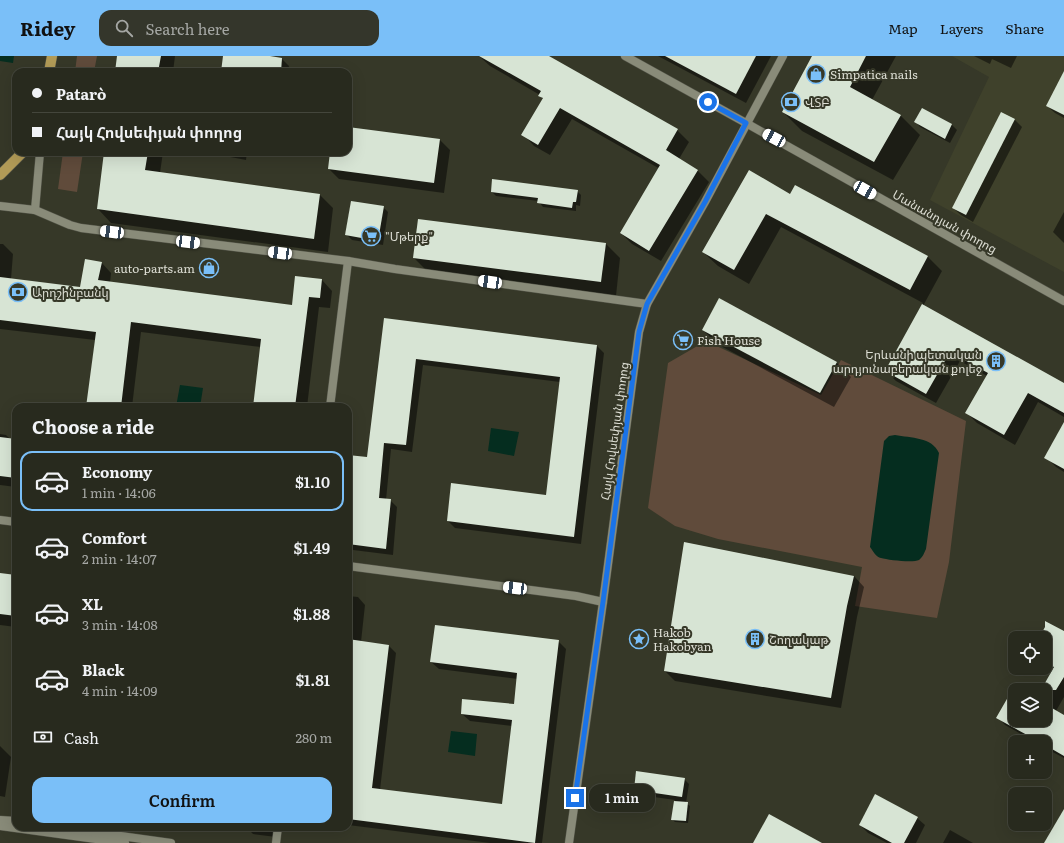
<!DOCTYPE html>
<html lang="en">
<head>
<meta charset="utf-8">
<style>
  body { margin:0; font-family:Literata,"Noto Sans Armenian",serif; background:#34362b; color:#f1f3f6; height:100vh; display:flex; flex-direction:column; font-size:15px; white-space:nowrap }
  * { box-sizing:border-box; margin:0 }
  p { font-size:13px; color:#a5a7a4 }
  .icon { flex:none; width:22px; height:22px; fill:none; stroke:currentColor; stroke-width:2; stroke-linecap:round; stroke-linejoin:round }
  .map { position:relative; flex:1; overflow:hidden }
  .side { position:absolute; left:12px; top:347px; width:340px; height:428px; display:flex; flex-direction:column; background:#282a1e; border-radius:12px; box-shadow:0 4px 16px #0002,0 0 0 1px #44463c }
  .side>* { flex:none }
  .guide { position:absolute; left:12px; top:12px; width:340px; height:88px; border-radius:12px; box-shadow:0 4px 16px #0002,0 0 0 1px #44463c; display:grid; align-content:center; height:88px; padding:0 20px; background:#282a1e }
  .fabs { position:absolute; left:1008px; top:575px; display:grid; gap:8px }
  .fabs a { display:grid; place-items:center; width:44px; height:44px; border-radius:8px; background:#282a1e; box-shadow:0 4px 16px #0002,0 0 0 1px #44463c; font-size:20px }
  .end { position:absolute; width:18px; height:18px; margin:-9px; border:5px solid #1a73e8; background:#fff; box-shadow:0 0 0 2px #fff }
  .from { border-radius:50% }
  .bubble { position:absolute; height:28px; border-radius:12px; background:#282a1e; box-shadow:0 4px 16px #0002,0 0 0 1px #44463c; font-size:13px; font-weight:600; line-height:28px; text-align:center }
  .car { position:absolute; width:12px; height:24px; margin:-12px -6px; border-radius:5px; box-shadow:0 0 3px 1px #0007; background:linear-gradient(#fff 24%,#345 0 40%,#fff 0 76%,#345 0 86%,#fff 0) }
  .guide b { display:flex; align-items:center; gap:14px; height:38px; font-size:15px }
  .guide b+b { border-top:1px solid #44463c }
  .guide i { width:10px; height:10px; background:#f1f3f6 }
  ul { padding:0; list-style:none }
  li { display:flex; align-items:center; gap:12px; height:60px; margin:0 8px 6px; padding:0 12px; border:2px solid transparent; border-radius:12px }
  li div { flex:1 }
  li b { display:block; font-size:15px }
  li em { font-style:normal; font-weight:600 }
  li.active { border-color:#7abff8 }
  li>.icon { width:36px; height:36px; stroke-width:1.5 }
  h2 { padding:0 20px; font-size:18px; line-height:48px }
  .pay { display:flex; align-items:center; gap:10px; height:44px; padding:0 20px; font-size:15px }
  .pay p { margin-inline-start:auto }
  .primary-button { display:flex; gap:8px; margin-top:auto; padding:8px 20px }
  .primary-button a { flex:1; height:46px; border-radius:12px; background:#7abff8; color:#111; font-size:16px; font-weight:600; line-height:46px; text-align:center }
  header { display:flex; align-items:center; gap:24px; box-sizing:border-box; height:56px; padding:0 20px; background:#7abff8; color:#111 }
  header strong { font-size:19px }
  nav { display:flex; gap:22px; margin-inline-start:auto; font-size:14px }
  .search { width:280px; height:36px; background:#34362b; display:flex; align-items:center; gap:10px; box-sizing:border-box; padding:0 14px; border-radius:12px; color:#a5a7a4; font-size:15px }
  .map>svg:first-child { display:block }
  .built { fill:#3f412b }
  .green { fill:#604b3b }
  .water { fill:#052d1f }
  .shadow { fill:#0007 }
  .building { fill:#d7e4d4 }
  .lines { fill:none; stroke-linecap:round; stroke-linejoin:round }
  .minor-casing { stroke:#535448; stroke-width:9 }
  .tertiary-casing { stroke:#535448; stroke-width:9 }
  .primary-casing { stroke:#535448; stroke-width:11 }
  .minor { stroke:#898b79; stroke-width:8 }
  .tertiary { stroke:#898b79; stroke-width:8 }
  .primary { stroke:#b29b57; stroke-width:10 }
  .route { stroke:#1a73e8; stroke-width:5 }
  .labels { text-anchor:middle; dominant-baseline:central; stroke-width:4; stroke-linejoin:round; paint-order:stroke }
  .poi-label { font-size:12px; fill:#ddded4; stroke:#363828; text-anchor:start }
  .street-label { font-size:12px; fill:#ddded4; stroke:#363828 }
</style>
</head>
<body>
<header>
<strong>Ridey</strong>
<div class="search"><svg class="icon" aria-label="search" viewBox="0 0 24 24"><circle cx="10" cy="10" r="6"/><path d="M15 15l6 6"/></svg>Search here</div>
<nav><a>Map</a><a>Layers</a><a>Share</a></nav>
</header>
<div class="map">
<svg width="1064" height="787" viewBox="0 0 1064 787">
  <rect width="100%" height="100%" fill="#363828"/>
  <polygon class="built" points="952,0 1064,0 1064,216 930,144 989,21"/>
  <g class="green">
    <polygon points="77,0 97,0 94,16 75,16"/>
    <polygon points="63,96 83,96 77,136 58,133"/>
    <polygon points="706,285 821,339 841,304 966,365 949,506 937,562 855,550 862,511 718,483 675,470 648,452 668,307"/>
  </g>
  <g class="water">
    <polygon points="0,0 14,0 13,7 0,5"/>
    <polygon points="180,329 203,332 200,351 176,351"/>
    <polygon points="491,372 519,376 514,400 488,395"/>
    <path d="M895 379C911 382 932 381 939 397L926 493C924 497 923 501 919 504 913 507 888 504 881 502 876 501 873 495 870 491L884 385 889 380Z"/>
    <polygon points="451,675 477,678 475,700 448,696"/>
  </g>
  <g class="shadow">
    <polygon points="118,0 175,0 173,16 116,16"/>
    <polygon points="224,0 261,0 282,3 289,10 288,16 222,16"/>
    <polygon points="479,0 547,0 677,74 689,86 679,103 697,114 709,126 661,205 632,188 621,177 660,113 572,63 550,99 534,90 523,78 543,43 540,39 490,10"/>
    <polygon points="658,0 771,0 746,47"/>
    <polygon points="813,0 896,0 872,44 901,60 920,79 893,124 802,75 783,56"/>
    <polygon points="974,0 1017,0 1011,12 992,3 990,8"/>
    <polygon points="1064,17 1064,62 1055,57 1047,50"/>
    <polygon points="922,53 952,69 957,74 950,87 920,71 916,66"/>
    <polygon points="1014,63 1022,71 973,166 961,159 953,152"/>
    <polygon points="348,72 440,84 450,94 444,137 339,123 329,113 331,96 348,96"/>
    <polygon points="105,96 163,96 160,117 320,139 333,152 328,196 111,167 98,153"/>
    <polygon points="221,96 247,96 246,104 225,100"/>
    <polygon points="577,135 581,139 580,150 576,149 576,155 543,151 539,146 539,145 496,140 492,136"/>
    <polygon points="790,140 927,200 942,215 923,250 1064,328 1064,361 1038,346 1015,389 977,367 967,357 987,320 960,305 936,347 896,325 886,315 923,247 781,171 749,228 718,210 703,196"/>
    <polygon points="383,151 388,156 383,189 352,184 347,179"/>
    <polygon points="1064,156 1064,187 1053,176"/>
    <polygon points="0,188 3,188 13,198 11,223 81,232 101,206 111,217 110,227 293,250 322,224 332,235 330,252 319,251 307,351 254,351 261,291 141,276 132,351 87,351 95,284 0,273"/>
    <polygon points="606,188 620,202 616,240 428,216 414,202"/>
    <polygon points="385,264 597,290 604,297 581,488 455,472 448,465 547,440 560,326 423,309 412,396 391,393 386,444 390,444 397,451 393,499 353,494 348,488 348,412 368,402"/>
    <polygon points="703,274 836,306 851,321 834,351 717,288"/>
    <polygon points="1064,368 1064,416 1056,411 1046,401"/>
    <polygon points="0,378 6,379 10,383 16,384 16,431 0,429"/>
    <polygon points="0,518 16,520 16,571 0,569"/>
    <polygon points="854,520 864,531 857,561 841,652 675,625 665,615"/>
    <polygon points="348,540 358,541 365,549 361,586 388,589 396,597 380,734 503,749 512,670 470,665 462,658 515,649 518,623 439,613 431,606 558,585 566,593 542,787 490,787 348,769"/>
    <polygon points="1064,577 1064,641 1056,655 1064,660 1064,702 1045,692 1045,686 1035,686 1005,669 998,661 1015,631 1021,634 1015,634 1015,664 1045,664 1045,634 1042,634 1054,613 1045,608 1045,582 1040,582"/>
    <polygon points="0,690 11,701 5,741 0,740"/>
    <polygon points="684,723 689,728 686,747 690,750 688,767 675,766 672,763 675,744 640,739 635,734"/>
    <polygon points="917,762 925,769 916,787 887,787 868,777 860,769"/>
    <polygon points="246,771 278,771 276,781 253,778"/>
    <polygon points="950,774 973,787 943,787"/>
  </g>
  <g class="building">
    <polygon points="117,0 161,0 158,16 115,16"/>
    <polygon points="223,0 270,0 282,2 281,16 221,16"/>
    <polygon points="479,0 549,0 678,73 666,94 698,114 649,195 620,177 660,109 560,52 538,89 521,79 543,42 538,40 541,35"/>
    <polygon points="665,0 756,0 736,38"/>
    <polygon points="812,0 866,0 850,31 901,59 874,106 782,56"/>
    <polygon points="1064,15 1064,59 1046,50"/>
    <polygon points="922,52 952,68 945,83 914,66"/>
    <polygon points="1001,56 1015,63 966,159 952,152"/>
    <polygon points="348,71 440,83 434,127 328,113 330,96 348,96"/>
    <polygon points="104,96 148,96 145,114 320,138 314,183 97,153"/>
    <polygon points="749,114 790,138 795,129 928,200 910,234 766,158 734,214 702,196"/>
    <polygon points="492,123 578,134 576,146 573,146 572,152 537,147 538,142 491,136"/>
    <polygon points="351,145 384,150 378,185 345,179"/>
    <polygon points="418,163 606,187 601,226 413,202"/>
    <polygon points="85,203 102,206 98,224 292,249 295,220 322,223 320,242 309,241 295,351 253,351 261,283 131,266 121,351 86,351 96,276 0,264 0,221 80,231"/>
    <polygon points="719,242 837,306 820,337 702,274"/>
    <polygon points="922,248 1064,327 1064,357 1028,337 1004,379 965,357 988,317 950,296 926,338 885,315"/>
    <polygon points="384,262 597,289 574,481 447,465 451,427 546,439 560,321 416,303 406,389 384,387 379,442 391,443 386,493 348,488 348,399 367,401"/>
    <polygon points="1064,366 1064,413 1044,402"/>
    <polygon points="0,381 16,383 16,422 0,420"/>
    <polygon points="684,486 854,520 847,550 831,642 664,615"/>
    <polygon points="0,517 16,519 16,560 0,558"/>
    <polygon points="1045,565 1064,575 1064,621 1056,634 1041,634 1054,611 1045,606 1045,582 1039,582 1045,571"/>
    <polygon points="435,569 559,584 535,787 348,763 348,583 389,589 372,732 502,748 512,664 461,658 462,643 514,648 517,617 430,606"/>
    <polygon points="1015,629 1015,664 1045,664 1045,648 1064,659 1064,700 1045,689 1045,686 1040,686 996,662"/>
    <polygon points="636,715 685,722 682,741 634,734"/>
    <polygon points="875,738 918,761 904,787 892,787 859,769"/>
    <polygon points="674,745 688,746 686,765 671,764"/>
    <polygon points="1064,753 1064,787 1044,787"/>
    <polygon points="769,758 822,787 753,787"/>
  </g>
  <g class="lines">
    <g class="minor-casing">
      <g id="minor">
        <polyline points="746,67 1064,245"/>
        <polyline points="330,351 348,205"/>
        <polyline points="0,464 16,466"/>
        <polyline points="348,510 576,540 603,546"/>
        <polyline points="276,787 278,771"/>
      </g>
    </g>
    <g class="tertiary-casing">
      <g id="tertiary">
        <polyline points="625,0 746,67"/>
        <polyline points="0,150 35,154 70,169 81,172 348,205 395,213 647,248"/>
        <polyline points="35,154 40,96"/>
        <polyline points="0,764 16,765"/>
        <polyline points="0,770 125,787"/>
        <polyline points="56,771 171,787"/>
        <polyline points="569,787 603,546 639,276 647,248 705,146 783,0"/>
      </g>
    </g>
    <g class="primary-casing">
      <g id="primary">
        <polyline points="49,16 52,0"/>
        <polyline points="0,119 23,96"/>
      </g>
    </g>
    <use href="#minor" class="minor"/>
    <use href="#tertiary" class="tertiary"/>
    <use href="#primary" class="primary"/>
  </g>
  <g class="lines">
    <polyline class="route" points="575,742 603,546 639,276 647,248 705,146 746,67 708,46"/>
  </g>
  <defs>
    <g id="shop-ring" transform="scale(1)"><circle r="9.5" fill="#363828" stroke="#7abff8" stroke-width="1.5"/><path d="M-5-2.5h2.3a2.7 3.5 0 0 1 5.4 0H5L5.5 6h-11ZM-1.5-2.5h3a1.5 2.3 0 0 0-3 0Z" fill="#7abff8"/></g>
    <g id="bank-ring" transform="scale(1)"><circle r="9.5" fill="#363828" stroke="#7abff8" stroke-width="1.5"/><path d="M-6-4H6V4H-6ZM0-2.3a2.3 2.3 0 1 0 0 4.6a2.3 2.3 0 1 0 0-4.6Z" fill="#7abff8"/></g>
    <g id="supermarket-ring" transform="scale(1)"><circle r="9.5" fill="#363828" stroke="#7abff8" stroke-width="1.5"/><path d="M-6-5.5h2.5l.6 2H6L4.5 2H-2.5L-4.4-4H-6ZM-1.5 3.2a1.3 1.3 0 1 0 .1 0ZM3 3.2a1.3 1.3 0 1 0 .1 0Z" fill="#7abff8"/></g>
    <g id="building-ring" transform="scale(1)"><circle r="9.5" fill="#363828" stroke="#7abff8" stroke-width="1.5"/><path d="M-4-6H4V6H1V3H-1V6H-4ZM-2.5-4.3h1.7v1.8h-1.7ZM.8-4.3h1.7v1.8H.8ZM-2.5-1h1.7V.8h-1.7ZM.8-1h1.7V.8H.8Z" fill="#7abff8"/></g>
    <g id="sight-ring" transform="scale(1)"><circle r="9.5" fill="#363828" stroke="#7abff8" stroke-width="1.5"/><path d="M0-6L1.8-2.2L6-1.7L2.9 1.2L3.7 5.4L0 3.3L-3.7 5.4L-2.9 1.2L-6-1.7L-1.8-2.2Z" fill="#7abff8"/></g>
  </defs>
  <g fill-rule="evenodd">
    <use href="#shop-ring" x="816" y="18"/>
    <use href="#bank-ring" x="791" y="46"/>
    <use href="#supermarket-ring" x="371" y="180"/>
    <use href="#shop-ring" x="209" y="212"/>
    <use href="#bank-ring" x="18" y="236"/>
    <use href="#supermarket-ring" x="683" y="284"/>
    <use href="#building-ring" x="996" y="305"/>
    <use href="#sight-ring" x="639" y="583"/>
    <use href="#building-ring" x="755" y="583"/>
  </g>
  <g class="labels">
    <g class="poi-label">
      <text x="830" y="18">Simpatica nails</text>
      <text x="805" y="46">ՎՏԲ</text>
      <text x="385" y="180">"Մթերք"</text>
      <text x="195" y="212" text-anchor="end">auto-parts.am</text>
      <text x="32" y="236">Արդշինբանկ</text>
      <text x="697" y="284">Fish House</text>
      <text x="982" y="298" text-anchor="end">Երևանի պետական<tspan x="982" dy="14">արդյունաբերական քոլեջ</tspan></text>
      <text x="653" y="576">Hakob<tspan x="653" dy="14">Hakobyan</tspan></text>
      <text x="769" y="583">Շողակաթ</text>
    </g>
    <g class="street-label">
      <text transform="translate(945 165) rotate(29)">Մանանդյան փողոց</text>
      <text transform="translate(614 375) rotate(-82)">Հայկ Հովսեփյան փողոց</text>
    </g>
  </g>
</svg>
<div class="fabs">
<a><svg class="icon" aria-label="locate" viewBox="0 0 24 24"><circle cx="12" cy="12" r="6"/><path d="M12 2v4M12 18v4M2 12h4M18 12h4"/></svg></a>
<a><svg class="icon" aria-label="layers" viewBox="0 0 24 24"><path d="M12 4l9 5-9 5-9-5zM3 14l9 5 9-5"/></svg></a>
<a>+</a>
<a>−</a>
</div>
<i class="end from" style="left:708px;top:46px"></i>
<i class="end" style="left:575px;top:742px"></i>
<div class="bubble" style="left:589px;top:728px;width:66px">1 min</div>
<i class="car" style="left:774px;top:82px;rotate:298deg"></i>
<i class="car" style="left:865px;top:134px;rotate:119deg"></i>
<i class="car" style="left:112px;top:176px;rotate:277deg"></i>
<i class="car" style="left:188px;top:186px;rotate:97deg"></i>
<i class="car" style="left:280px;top:197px;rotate:277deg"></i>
<i class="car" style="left:490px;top:226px;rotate:278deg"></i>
<i class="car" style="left:515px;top:532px;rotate:277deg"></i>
<div class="guide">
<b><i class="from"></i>Patarò</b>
<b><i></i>Հայկ Հովսեփյան փողոց</b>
</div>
<section class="side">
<h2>Choose a ride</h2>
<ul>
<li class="active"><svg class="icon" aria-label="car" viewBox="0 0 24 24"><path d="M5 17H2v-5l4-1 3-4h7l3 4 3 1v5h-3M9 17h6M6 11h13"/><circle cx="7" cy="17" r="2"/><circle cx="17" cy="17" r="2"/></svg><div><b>Economy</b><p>1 min · 14:06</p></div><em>$1.10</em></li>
<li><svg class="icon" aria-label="car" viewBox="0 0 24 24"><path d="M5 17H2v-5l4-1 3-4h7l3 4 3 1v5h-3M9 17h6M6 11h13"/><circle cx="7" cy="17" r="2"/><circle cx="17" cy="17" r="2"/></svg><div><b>Comfort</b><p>2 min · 14:07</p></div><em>$1.49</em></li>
<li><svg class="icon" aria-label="car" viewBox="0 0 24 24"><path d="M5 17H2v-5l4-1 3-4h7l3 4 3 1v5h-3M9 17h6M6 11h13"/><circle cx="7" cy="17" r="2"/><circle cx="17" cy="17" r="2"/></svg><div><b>XL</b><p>3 min · 14:08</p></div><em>$1.88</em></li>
<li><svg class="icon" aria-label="car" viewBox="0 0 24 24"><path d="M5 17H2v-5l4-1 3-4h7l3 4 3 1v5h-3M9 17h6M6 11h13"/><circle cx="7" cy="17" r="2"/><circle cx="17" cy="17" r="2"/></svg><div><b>Black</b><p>4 min · 14:09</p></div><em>$1.81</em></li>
</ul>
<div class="pay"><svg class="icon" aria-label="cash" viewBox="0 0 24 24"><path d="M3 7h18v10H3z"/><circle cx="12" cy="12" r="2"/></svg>Cash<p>280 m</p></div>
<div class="primary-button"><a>Confirm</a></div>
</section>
</div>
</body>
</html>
